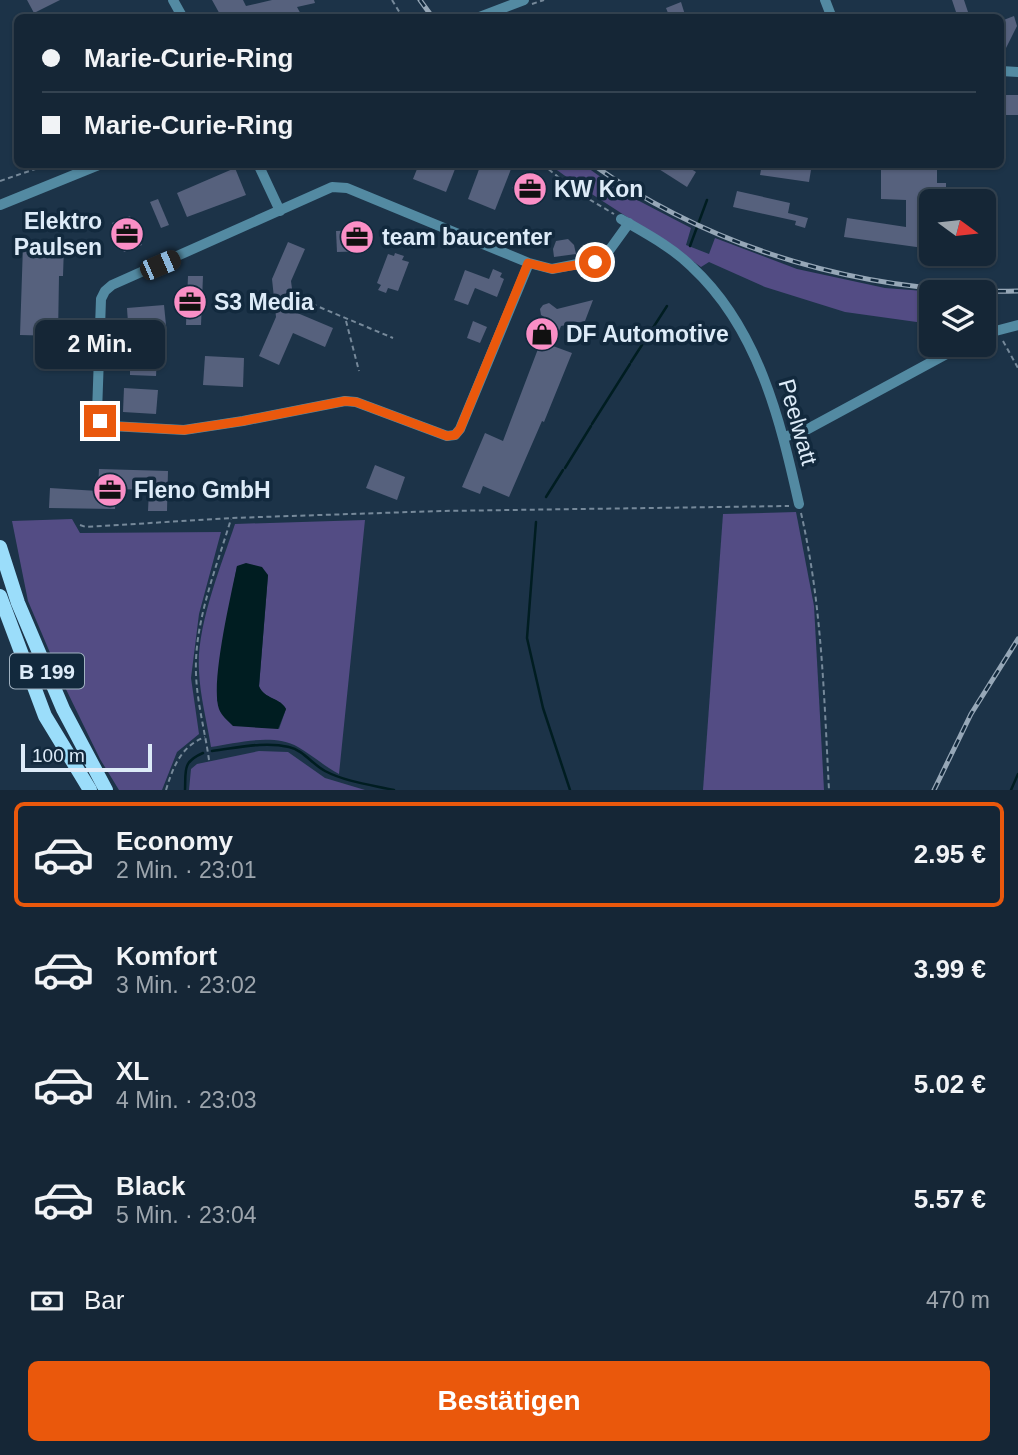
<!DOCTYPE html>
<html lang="de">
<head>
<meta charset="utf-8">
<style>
  body { margin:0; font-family:Arial,sans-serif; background:#1e2e3e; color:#f1f3f6; height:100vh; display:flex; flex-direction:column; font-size:26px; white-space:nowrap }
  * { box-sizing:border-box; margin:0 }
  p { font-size:23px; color:#9da5ad }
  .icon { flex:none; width:38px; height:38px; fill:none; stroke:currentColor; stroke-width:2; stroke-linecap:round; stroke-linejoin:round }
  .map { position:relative; height:790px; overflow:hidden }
  .side { display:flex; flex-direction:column; background:#152636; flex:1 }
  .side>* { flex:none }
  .banner { position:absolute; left:14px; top:14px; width:990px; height:154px; border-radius:10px; box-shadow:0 2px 5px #0004,0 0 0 2px #344351; display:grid; align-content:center; height:154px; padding:0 28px; background:#152636 }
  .needle { width:46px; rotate:105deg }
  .controls { position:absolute; left:919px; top:189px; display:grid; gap:14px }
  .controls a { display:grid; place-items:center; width:77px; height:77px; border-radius:10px; background:#152636; box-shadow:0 2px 5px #0004,0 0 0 2px #344351; font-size:35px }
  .scale { position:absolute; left:21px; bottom:18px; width:131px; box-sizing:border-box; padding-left:7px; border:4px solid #ddebf8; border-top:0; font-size:19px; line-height:24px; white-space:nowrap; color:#ddebf8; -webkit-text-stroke:5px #12293d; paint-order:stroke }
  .end { position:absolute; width:32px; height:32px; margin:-16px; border:9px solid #ea580c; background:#fff; box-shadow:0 0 0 4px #fff }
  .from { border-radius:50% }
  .bubble { position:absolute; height:49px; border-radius:10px; background:#152636; box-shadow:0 2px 5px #0004,0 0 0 2px #344351; font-size:23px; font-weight:700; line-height:49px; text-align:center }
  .car { position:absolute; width:21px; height:42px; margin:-21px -10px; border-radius:9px; box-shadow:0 0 5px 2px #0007; background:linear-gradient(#222 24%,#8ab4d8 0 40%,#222 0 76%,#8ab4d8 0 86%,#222 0) }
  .banner b { display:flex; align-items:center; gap:24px; height:66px; font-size:26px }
  .banner b+b { border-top:2px solid #344351 }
  .banner i { width:18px; height:18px; background:#f1f3f6 }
  ul { padding:12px 0 0; list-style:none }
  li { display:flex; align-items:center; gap:21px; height:105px; margin:0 14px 10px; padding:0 14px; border:4px solid transparent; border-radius:10px }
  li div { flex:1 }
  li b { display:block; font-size:26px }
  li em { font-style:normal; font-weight:700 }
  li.active { border-color:#ea580c }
  li>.icon { width:63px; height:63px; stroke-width:1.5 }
  .pay { display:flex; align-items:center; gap:18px; height:77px; padding:0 28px; font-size:26px }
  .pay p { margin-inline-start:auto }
  .cta { display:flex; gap:14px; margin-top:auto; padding:14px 28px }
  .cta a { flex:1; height:80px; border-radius:10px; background:#ea580c; color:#fff; font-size:28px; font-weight:700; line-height:80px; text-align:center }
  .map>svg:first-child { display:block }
  .green { fill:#534c84; fill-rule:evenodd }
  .water { fill:#001d21 }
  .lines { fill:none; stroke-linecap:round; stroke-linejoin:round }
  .stream { stroke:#001d21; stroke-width:2.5 }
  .building { fill:#56617d }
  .path { stroke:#76899a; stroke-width:2; stroke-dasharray:5 3.5; stroke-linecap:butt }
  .minor { stroke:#538aa2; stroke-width:10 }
  .major { stroke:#9bddfa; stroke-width:14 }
  .rail-casing { stroke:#96a7b7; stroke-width:5 }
  .rail { stroke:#12293d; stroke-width:2.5; stroke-dasharray:8; stroke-linecap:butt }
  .route { stroke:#ea580c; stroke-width:9 }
  .labels { text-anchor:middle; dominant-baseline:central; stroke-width:7; stroke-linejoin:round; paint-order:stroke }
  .shield { fill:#12293d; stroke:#a0b1c0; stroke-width:2 }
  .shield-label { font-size:21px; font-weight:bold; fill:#ddebf8 }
  .poi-label { font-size:23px; font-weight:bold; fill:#ddebf8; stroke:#12293d; text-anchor:start }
  .street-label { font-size:23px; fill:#ddebf8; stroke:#12293d }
</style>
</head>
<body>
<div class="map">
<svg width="1018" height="790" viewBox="0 0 1018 790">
  <rect width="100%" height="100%" fill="#1c3348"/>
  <g class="green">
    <path d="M550 165H584L620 191 691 228 686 245 709 254 715 238 797 269 885 288 937 292H931V324L845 312 765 287 709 262 701 267C652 231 599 201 550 165Z"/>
    <polygon points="796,512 814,606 824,790 703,790 723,514"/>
    <polygon points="72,519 80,533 221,532 199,614 191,678 199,734 177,752 162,790 119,790 100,759 62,681 28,601 12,521"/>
    <path d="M365 520 339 774C324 766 312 755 298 747 273 733 237 743 211 747 207 722 200 696 199 671 196 627 221 566 235 524ZM237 566 268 575 259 687C264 699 281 698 286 709L279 729 217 701 221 652Z"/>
    <polygon points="259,751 288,752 325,778 365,790 189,790 191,769 197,764"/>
  </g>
  <path class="water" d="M246 563 262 567 268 575 259 686C264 699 281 698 286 709L278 729 233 726C228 721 221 715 219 709 210 684 231 595 237 566Z"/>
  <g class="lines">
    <g class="stream">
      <polyline points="690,246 707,200"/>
      <polyline points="631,362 667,306"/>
      <polyline points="592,424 630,364"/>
      <polyline points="565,468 591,426"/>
      <polyline points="546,497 563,470"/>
      <polyline points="536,522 527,638 543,708 570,790"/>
      <path d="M212 751C237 748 264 741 289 747 303 750 312 764 325 771 346 782 372 785 394 790"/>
      <path d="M185 790C186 770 182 762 203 753"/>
      <polyline points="1011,790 1018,774"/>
    </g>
  </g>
  <g class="building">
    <polygon points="27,0 60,0 34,13"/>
    <polygon points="212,0 243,0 246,6 272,0 314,0 315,3 297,7 303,18 222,18"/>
    <polygon points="952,0 964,0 970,18 958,18"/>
    <polygon points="681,2 686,18 670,18 666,8"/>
    <polygon points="1014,16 1017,26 1001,58 1001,21"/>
    <rect x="1001" y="95" width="17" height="20"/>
    <polygon points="419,164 457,164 446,192 413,179"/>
    <polygon points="481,164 513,164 495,210 468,199"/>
    <polygon points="651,164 683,164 696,172 687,187"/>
    <polygon points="762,164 812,164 809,182 760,175"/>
    <polygon points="881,164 937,164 937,183 946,183 946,201 931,201 931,219 926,219 923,236 931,237 931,249 844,237 847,218 906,227 906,200 881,199"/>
    <polygon points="235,168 246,195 187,217 177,193"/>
    <polygon points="525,172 546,187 533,204 512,188"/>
    <polygon points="737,191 790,203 788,213 808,218 805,228 795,225 796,221 733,207"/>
    <polygon points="158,199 169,225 161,228 150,202"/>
    <polygon points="130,216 142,245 124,252 112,223"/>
    <polygon points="368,230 368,251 337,252 336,231"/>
    <polygon points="568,239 574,245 576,254 554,257 553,249 556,241"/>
    <polygon points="288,242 305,249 291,281 295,312 333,328 325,347 293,333 279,365 259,356 276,317 272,279"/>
    <polygon points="23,245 64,246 63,276 59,276 58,336 20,335"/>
    <polygon points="395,253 404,256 402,260 409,262 398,291 388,288 386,293 378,290 381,285 377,283 388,254 394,256"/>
    <polygon points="493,269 502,273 500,277 504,279 497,297 475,288 468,305 454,300 465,270 489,279"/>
    <polygon points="188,276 203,276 201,325 186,325"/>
    <polygon points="593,300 585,321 561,326 553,346 572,353 544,422 542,421 509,497 483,486 480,494 462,487 485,433 503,441 541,341 537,340 546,318 541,315 540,309 543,305 549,303 557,309"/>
    <polygon points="164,305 167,335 129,338 127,308"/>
    <polygon points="473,321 487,327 480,343 467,338"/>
    <polygon points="130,356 157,357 156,376 130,375"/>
    <polygon points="205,356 244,358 243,387 203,385"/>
    <polygon points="124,388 158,390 156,414 123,412"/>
    <polygon points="375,465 405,477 397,500 366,488"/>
    <polygon points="99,469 168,471 167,511 148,511 149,490 116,489 115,509 49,508 50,488 98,491"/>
  </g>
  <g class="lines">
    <g class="path">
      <polyline points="392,0 403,18"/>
      <polyline points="532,4 544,0"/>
      <polyline points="542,164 577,192 614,214"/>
      <polyline points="0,181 50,164"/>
      <polyline points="312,304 393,338"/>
      <polyline points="346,321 359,371"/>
      <polyline points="1003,341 1018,368"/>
      <path d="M801 513C822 604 824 697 829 790"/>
      <polyline points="80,525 86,527 231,518 441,511 789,506"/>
      <path d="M209 760C205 731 197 703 196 674 194 622 216 569 231 519"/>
      <path d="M166 790C173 767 181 746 205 737"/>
    </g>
    <g class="minor">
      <polyline points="173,0 183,18"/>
      <polyline points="825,0 832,18"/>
      <polyline points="477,18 524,0"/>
      <polyline points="1001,71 1018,72"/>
      <polyline points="258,164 280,211"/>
      <polyline points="0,205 101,164"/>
      <path d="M621 219C645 233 672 247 692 267 758 328 780 419 799 504"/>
      <polyline points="529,263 460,429 455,435 447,436 356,402 345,401 243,421 184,430 111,426 100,421 97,413 101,299 105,291 112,285 332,187 347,188 529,263 552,269 603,259 629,223"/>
      <polyline points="984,334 1018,325"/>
      <polyline points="784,437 806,430 963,345"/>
    </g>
    <g class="major">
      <polyline points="0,547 18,603 63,709 106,790"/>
      <polyline points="0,596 45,716 90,790"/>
    </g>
    <g class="rail-casing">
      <g id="rail">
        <polyline points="420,0 433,18"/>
        <path d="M592 164C715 251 868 295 1018 291"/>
        <polyline points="934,790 971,714 1018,639"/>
      </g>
    </g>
    <use href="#rail" class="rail"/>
  </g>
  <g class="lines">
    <polyline class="route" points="100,421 111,426 184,430 243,421 345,401 356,402 447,436 455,435 460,429 528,263 552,269 595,262"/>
  </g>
  <defs>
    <g id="office-disc" transform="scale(1.75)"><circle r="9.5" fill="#fa8fc6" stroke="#12293d"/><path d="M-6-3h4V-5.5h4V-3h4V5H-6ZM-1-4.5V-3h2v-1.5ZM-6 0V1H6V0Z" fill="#111"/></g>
    <g id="shop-disc" transform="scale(1.75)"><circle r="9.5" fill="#fa8fc6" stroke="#12293d"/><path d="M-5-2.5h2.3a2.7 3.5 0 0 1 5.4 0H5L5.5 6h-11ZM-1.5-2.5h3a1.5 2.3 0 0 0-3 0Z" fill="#111"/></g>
  </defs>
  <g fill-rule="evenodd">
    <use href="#office-disc" x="530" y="189"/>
    <use href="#office-disc" x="127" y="234"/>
    <use href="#office-disc" x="357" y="237"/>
    <use href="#office-disc" x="190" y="302"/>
    <use href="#shop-disc" x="542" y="334"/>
    <use href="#office-disc" x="110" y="490"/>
  </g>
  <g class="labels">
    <rect class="shield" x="10" y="653.5" width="74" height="35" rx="5"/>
    <g class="shield-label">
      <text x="47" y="671">B 199</text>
    </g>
    <g class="poi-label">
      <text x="554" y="189">KW Kon</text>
      <text x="102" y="221" text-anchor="end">Elektro<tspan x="102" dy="26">Paulsen</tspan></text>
      <text x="382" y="237">team baucenter</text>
      <text x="214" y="302">S3 Media</text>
      <text x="566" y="334">DF Automotive</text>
      <text x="134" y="490">Fleno GmbH</text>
    </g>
    <g class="street-label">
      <text transform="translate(798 422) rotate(74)">Peelwatt</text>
    </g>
  </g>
</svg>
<div class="controls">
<a><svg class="needle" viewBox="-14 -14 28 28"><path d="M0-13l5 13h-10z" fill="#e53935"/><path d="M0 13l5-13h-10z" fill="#9da5ad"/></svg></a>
<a><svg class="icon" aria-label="layers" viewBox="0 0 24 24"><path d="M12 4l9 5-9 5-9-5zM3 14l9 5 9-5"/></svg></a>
</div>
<div class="scale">100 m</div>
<i class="end from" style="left:595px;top:262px"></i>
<i class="end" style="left:100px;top:421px"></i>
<div class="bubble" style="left:35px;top:320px;width:130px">2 Min.</div>
<i class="car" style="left:160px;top:265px;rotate:67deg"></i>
<div class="banner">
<b><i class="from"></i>Marie-Curie-Ring</b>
<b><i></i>Marie-Curie-Ring</b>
</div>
</div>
<section class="side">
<ul>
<li class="active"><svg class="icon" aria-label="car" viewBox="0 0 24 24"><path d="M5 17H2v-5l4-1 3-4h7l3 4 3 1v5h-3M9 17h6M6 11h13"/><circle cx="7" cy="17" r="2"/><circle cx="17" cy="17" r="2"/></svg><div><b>Economy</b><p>2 Min. · 23:01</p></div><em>2.95 €</em></li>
<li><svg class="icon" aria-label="car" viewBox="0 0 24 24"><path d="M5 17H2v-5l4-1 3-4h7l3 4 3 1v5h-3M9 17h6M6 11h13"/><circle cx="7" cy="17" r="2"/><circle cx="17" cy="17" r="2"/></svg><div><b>Komfort</b><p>3 Min. · 23:02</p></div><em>3.99 €</em></li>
<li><svg class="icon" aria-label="car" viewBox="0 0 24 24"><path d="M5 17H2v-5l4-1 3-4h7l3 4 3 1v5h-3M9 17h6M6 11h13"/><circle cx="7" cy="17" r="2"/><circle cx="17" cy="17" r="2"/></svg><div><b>XL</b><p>4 Min. · 23:03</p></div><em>5.02 €</em></li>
<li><svg class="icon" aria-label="car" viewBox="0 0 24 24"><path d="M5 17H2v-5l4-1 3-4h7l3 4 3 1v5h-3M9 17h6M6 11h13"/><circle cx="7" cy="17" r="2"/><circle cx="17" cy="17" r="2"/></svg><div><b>Black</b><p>5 Min. · 23:04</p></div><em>5.57 €</em></li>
</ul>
<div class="pay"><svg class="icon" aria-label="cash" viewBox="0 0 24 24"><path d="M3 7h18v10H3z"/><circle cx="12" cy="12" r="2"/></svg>Bar<p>470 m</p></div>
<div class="cta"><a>Bestätigen</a></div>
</section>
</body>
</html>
